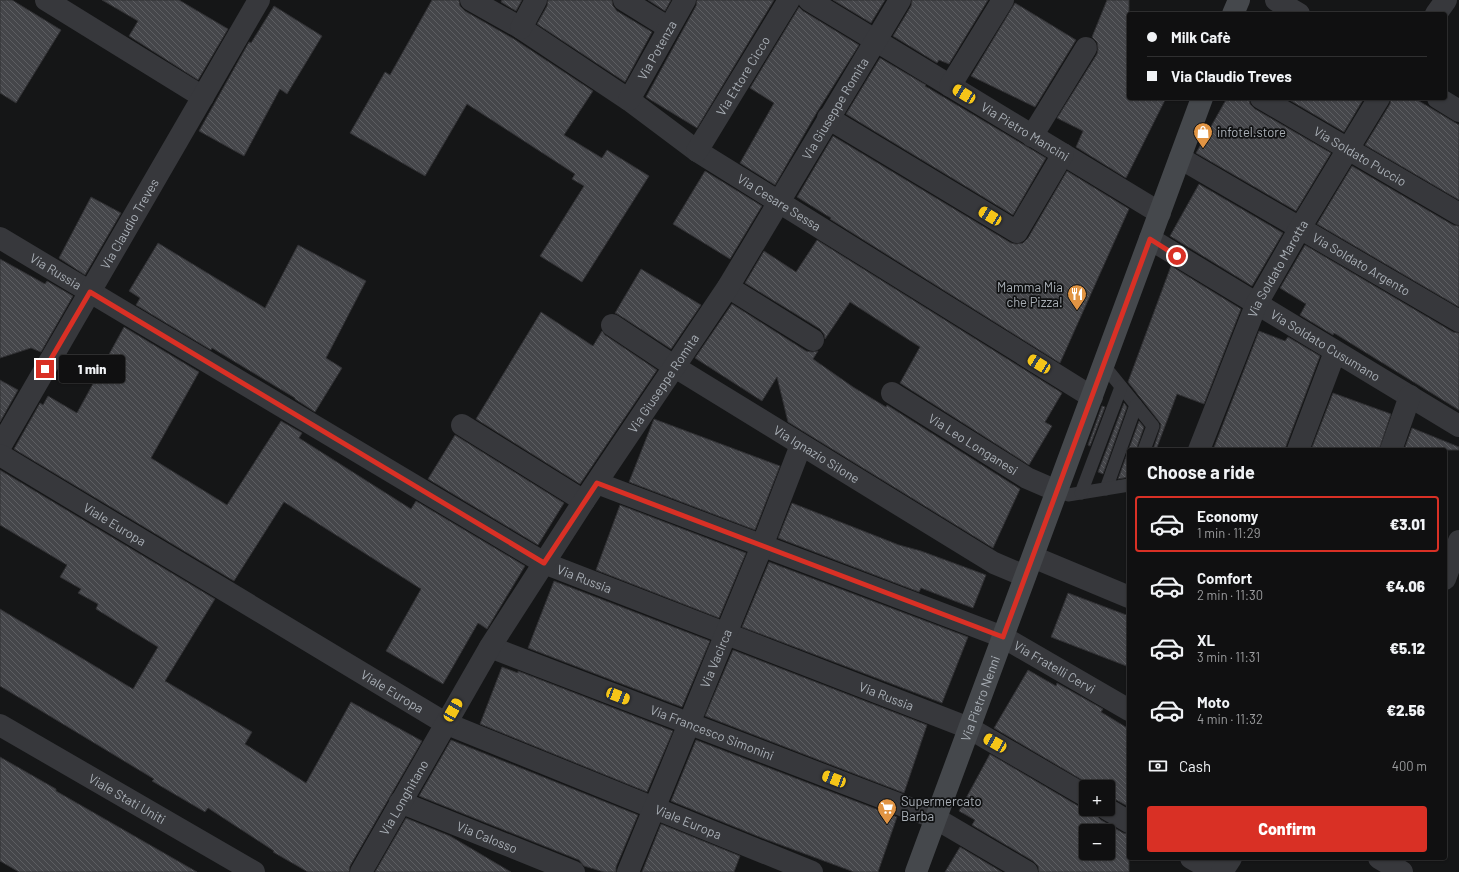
<!DOCTYPE html>
<html lang="en">
<head>
<meta charset="utf-8">
<style>
  body { margin:0; font-family:Barlow,sans-serif; background:#1e1e1f; color:#f1f3f6; height:100vh; display:flex; flex-direction:column; font-size:15px; white-space:nowrap }
  * { box-sizing:border-box; margin:0 }
  p { font-size:13px; color:#9c9d9f }
  .icon { flex:none; width:22px; height:22px; fill:none; stroke:currentColor; stroke-width:2; stroke-linecap:round; stroke-linejoin:round }
  .map { position:relative; flex:1; overflow:hidden }
  .side { position:absolute; left:1127px; top:448px; width:320px; height:412px; display:flex; flex-direction:column; background:#101011; border-radius:4px; box-shadow:0 1px 3px #0004,0 0 0 1px #303031 }
  .side>* { flex:none }
  .guide { position:absolute; left:1127px; top:12px; width:320px; height:88px; border-radius:4px; box-shadow:0 1px 3px #0004,0 0 0 1px #303031; display:grid; align-content:center; height:88px; padding:0 20px; background:#101011 }
  .fabs { position:absolute; left:1079px; top:780px; display:grid; gap:8px }
  .fabs a { display:grid; place-items:center; width:36px; height:36px; border-radius:4px; background:#101011; box-shadow:0 1px 3px #0004,0 0 0 1px #303031; font-size:20px }
  .end { position:absolute; width:18px; height:18px; margin:-9px; border:5px solid #d93025; background:#fff; box-shadow:0 0 0 2px #fff }
  .from { border-radius:50% }
  .bubble { position:absolute; height:28px; border-radius:4px; background:#101011; box-shadow:0 1px 3px #0004,0 0 0 1px #303031; font-size:13px; font-weight:800; line-height:28px; text-align:center }
  .car { position:absolute; width:12px; height:24px; margin:-12px -6px; border-radius:5px; box-shadow:0 0 3px 1px #0007; background:linear-gradient(#f5c518 24%,#345 0 40%,#f5c518 0 76%,#345 0 86%,#f5c518 0) }
  .guide b { display:flex; align-items:center; gap:14px; height:38px; font-size:15px }
  .guide b+b { border-top:1px solid #303031 }
  .guide i { width:10px; height:10px; background:#f1f3f6 }
  ul { padding:0; list-style:none }
  li { display:flex; align-items:center; gap:12px; height:56px; margin:0 8px 6px; padding:0 12px; border:2px solid transparent; border-radius:4px }
  li div { flex:1 }
  li b { display:block; font-size:15px }
  li em { font-style:normal; font-weight:800 }
  li.current { border-color:#d93025 }
  li>.icon { width:36px; height:36px; stroke-width:1.5 }
  h2 { padding:0 20px; font-size:18px; line-height:48px }
  .pay { display:flex; align-items:center; gap:10px; height:44px; padding:0 20px; font-size:15px }
  .pay p { margin-inline-start:auto }
  .button { display:flex; gap:8px; margin-top:auto; padding:8px 20px }
  .button a { flex:1; height:46px; border-radius:4px; background:#d93025; color:#fff; font-size:16px; font-weight:800; line-height:46px; text-align:center }
  .map>svg:first-child { display:block }
  .building { fill:url(#building-back-hatch); stroke:#303033; fill-rule:evenodd }
  .lines { fill:none; stroke-linecap:round; stroke-linejoin:round }
  .lane { stroke:#37383c; stroke-width:13 }
  .street { stroke:#37383c; stroke-width:22 }
  .secondary { stroke:#45484c; stroke-width:22 }
  .route { stroke:#d93025; stroke-width:5 }
  .labels { text-anchor:middle; dominant-baseline:central; stroke-width:3.5; stroke-linejoin:round; paint-order:stroke }
  .street-label { font-size:13px; fill:#a9afb6; stroke:#101112 }
  .poi-label { font-size:13px; fill:#a9afb6; stroke:#101112; text-anchor:start }
</style>
</head>
<body>
<div class="map">
<svg width="1459" height="872" viewBox="0 0 1459 872">
  <defs>
    <pattern id="building-back-hatch" width="6" height="6" patternUnits="userSpaceOnUse"><rect width="6" height="6" fill="#45464a"/><path d="M-1 5l2 2M0 0l6 6M5-1l2 2" fill="none" stroke="#5d5e62"/></pattern>
  </defs>
  <rect width="100%" height="100%" fill="#151617"/>
  <g class="building">
    <polygon points="0,0 12,0 61,30 16,103 0,93"/>
    <polygon points="102,0 179,0 228,29 198,80 129,36 138,21"/>
    <polygon points="432,0 459,0 460,6 465,11 514,39 593,91 564,135 602,158 607,150 649,176 582,282 540,256 584,186 572,179 575,174 467,104 425,176 350,133 385,72 390,75"/>
    <polygon points="502,0 522,0 516,11 501,2"/>
    <polygon points="548,0 612,0 613,6 617,11 652,32 625,82 537,24 547,6"/>
    <polygon points="648,0 671,0 665,11"/>
    <polygon points="697,0 774,0 697,128 646,97 696,6"/>
    <polygon points="833,0 885,0 871,23"/>
    <polygon points="912,0 988,0 949,64 939,60 937,63 893,36 911,6"/>
    <polygon points="1107,0 1129,0 1129,98 1166,98 1126,178 1076,147 1083,131 1057,118 1097,54 1098,49 1097,42 1092,37"/>
    <polygon points="1015,3 1076,40 1035,107 971,76"/>
    <polygon points="274,6 322,36 287,94 280,89 244,156 199,131 249,42 251,43"/>
    <polygon points="799,7 803,11 859,45 817,112 775,185 740,163 774,103 750,88"/>
    <polygon points="880,58 926,85 925,86 1046,158 1013,215 846,114"/>
    <polygon points="1227,98 1249,98 1250,104 1255,109 1331,153 1296,211 1196,153"/>
    <polygon points="1286,98 1364,98 1344,132"/>
    <polygon points="1391,98 1414,98 1459,125 1459,200 1365,145 1390,104"/>
    <polygon points="833,136 1011,243 1016,244 1023,243 1028,238 1067,171 1129,209 1060,363 830,219 831,218 797,197"/>
    <polygon points="1352,166 1453,225 1459,226 1459,307 1317,224"/>
    <polygon points="705,171 762,206 730,259 673,224"/>
    <polygon points="1199,184 1283,233 1252,286 1170,236"/>
    <polygon points="91,197 121,213 85,275 59,258"/>
    <polygon points="817,240 1062,393 1045,422 1052,426 1029,465 900,383 920,347 850,302 825,339 824,334 820,329 745,283 764,251 796,272"/>
    <polygon points="158,243 265,308 298,245 366,281 326,358 342,368 315,412 295,399 295,398 212,348 211,350 136,305 140,298 129,291"/>
    <polygon points="1305,245 1453,332 1459,333 1459,410 1334,333 1333,335 1300,315 1306,304 1280,288"/>
    <polygon points="0,259 45,284 47,281 73,296 41,352 31,348 0,358"/>
    <polygon points="1171,266 1241,309 1204,404 1177,394 1156,450 1153,450 1160,429 1161,424 1128,382"/>
    <polygon points="641,269 701,305 671,349 619,315 615,313"/>
    <polygon points="732,304 806,351 812,352 818,351 813,359 853,387 886,407 887,405 1020,489 993,548 788,422 777,377 762,401 695,358"/>
    <polygon points="541,312 593,346 602,331 605,335 657,370 580,484 476,419"/>
    <polygon points="124,327 199,372 151,458 227,505 281,421 302,433 299,438 411,509 416,501 525,566 487,629 478,623 443,684 386,651 421,589 284,502 234,581 14,449 40,403 43,405 48,396 77,413"/>
    <polygon points="1259,331 1285,341 1288,337 1320,356 1286,446 1286,450 1213,450"/>
    <polygon points="0,380 18,390 0,422"/>
    <polygon points="1333,393 1391,414 1379,450 1311,450"/>
    <polygon points="1124,403 1127,407 1103,474 1098,472"/>
    <polygon points="1102,406 1105,407 1090,446 1088,445"/>
    <polygon points="654,419 780,466 755,530 629,482"/>
    <polygon points="1139,421 1144,427 1136,450 1129,450 1129,477 1118,479"/>
    <polygon points="1412,428 1459,447 1459,450 1404,450"/>
    <polygon points="455,435 564,503 538,545 428,479"/>
    <polygon points="0,470 215,599 165,681 252,732 245,744 306,783 351,702 422,741 350,866 349,872 308,872 273,852 274,851 208,808 205,812 152,781 154,779 0,686 0,609 133,689 158,647 96,609 98,604 78,593 81,589 60,577 67,565 0,525"/>
    <polygon points="792,503 899,545 921,551 986,575 973,608 921,588 919,592 778,538"/>
    <polygon points="620,505 746,553 719,618 596,570"/>
    <polygon points="769,562 968,637 942,703 742,627"/>
    <polygon points="554,581 710,641 682,707 528,648"/>
    <polygon points="1068,593 1129,616 1129,667 1051,637"/>
    <polygon points="733,650 927,725 904,793 705,716"/>
    <polygon points="502,667 518,673 518,671 673,731 647,792 480,724"/>
    <polygon points="1028,670 1056,686 1057,683 1103,709 1101,712 1129,729 1129,807 1113,798 1108,797 1108,787 1094,787 994,728"/>
    <polygon points="451,740 638,815 616,867 616,872 604,872 584,866 579,860 419,796"/>
    <polygon points="696,740 897,817 878,872 854,872 762,838 671,801"/>
    <path d="M990 754 1080 807 1086 809H1095L1096 815 1101 820 1123 833 1129 834V872H1039L1038 866 1033 861 972 825 975 820 959 811ZM1086 831H1108V853H1086Z"/>
    <polygon points="0,757 56,789 56,791 197,872 19,872 0,861"/>
    <polygon points="406,818 450,836 511,872 375,872"/>
    <polygon points="661,824 740,856 734,872 642,872"/>
    <polygon points="960,847 1002,872 945,872"/>
  </g>
  <g class="lines">
    <g class="lane">
      <polyline points="1102,369 1110,373 1153,426 1144,450"/>
      <polyline points="1106,489 1136,405"/>
      <polyline points="1057,491 1068,495 1129,485"/>
      <polyline points="1081,493 1121,387"/>
    </g>
    <g class="street">
      <polyline points="46,0 203,97"/>
      <path id="s1" d="M471 0 521 28 629 100 697 151 1092 397"/>
      <polyline points="624,0 669,28"/>
      <path id="s2" d="M809 0 1160 213"/>
      <polyline points="1276,0 1299,14"/>
      <polyline points="1436,14 1446,0"/>
      <polyline points="521,28 536,0"/>
      <polyline points="950,86 1003,0"/>
      <path id="s3" d="M1261 98 1459 214"/>
      <polyline points="1438,98 1459,111"/>
      <path id="s4" d="M629 100 685 0"/>
      <polyline points="828,118 1017,232 1063,154"/>
      <polyline points="1032,136 1086,48"/>
      <path id="s5" d="M697 151 789 0"/>
      <path id="s6" d="M1180 158 1459 321"/>
      <path id="s7" d="M0 238 544 563 969 728 1086 796"/>
      <path id="s8" d="M1150 239 1459 426"/>
      <polyline points="728,287 813,340"/>
      <path id="s9" d="M612 325 675 367 994 563 1025 576"/>
      <path id="s10" d="M892 393 1027 478 1057 491"/>
      <polyline points="462,425 584,501"/>
      <path id="s11" d="M0 447 259 0"/>
      <path id="s12" d="M1199 450 1256 305 1300 228 1379 98"/>
      <polyline points="1298,450 1335,352"/>
      <polyline points="1391,450 1410,396"/>
      <path id="s13" d="M0 455 445 723 812 872"/>
      <path id="s14" d="M597 483 1003 637 1129 710"/>
      <polyline points="1033,557 1129,597"/>
      <polyline points="1445,579 1459,541"/>
      <path id="s15" d="M490 647 935 818 1027 872"/>
      <path id="s16" d="M0 725 254 872"/>
      <path id="s17" d="M400 802 574 872"/>
      <polyline points="1107,809 1129,822"/>
      <polyline points="1191,858 1215,872"/>
      <polyline points="1379,858 1402,872"/>
      <path id="s18" d="M361 872 490 647 584 501 728 287 900 0"/>
      <path id="s19" d="M628 872 762 546 801 445"/>
      <polyline points="1222,872 1231,858"/>
    </g>
    <g class="secondary">
      <polyline points="1233,14 1239,0"/>
      <path id="s20" d="M916 872 1202 98"/>
    </g>
  </g>
  <g class="lines">
    <polyline class="route" points="45,369 90,292 544,563 597,483 1003,637 1150,239 1177,256"/>
  </g>
  <defs>
    <g id="shop-pin" transform="scale(1)"><path d="M0 17L-7.5 6A9.5 9.5 0 1 1 7.5 6Z" fill="#e19443" stroke="#101112"/><path d="M-5-2.5h2.3a2.7 3.5 0 0 1 5.4 0H5L5.5 6h-11ZM-1.5-2.5h3a1.5 2.3 0 0 0-3 0Z" fill="#fff"/></g>
    <g id="restaurant-pin" transform="scale(1)"><path d="M0 17L-7.5 6A9.5 9.5 0 1 1 7.5 6Z" fill="#e19443" stroke="#101112"/><path d="M-5-6h1v4h1v-4h1v4h1v-4h1v5L-1.5 .5V6h-2V.5L-5-1ZM5-6V6H3V1.5H1.5Q1.5-4 5-6Z" fill="#fff"/></g>
    <g id="supermarket-pin" transform="scale(1)"><path d="M0 17L-7.5 6A9.5 9.5 0 1 1 7.5 6Z" fill="#e19443" stroke="#101112"/><path d="M-6-5.5h2.5l.6 2H6L4.5 2H-2.5L-4.4-4H-6ZM-1.5 3.2a1.3 1.3 0 1 0 .1 0ZM3 3.2a1.3 1.3 0 1 0 .1 0Z" fill="#fff"/></g>
  </defs>
  <g fill-rule="evenodd">
    <use href="#shop-pin" x="1203" y="132"/>
    <use href="#restaurant-pin" x="1077" y="294"/>
    <use href="#supermarket-pin" x="887" y="808"/>
  </g>
  <g class="labels">
    <g class="street-label">
      <text stroke="none"><textPath href="#s4" startOffset="57">Via Potenza</textPath></text>
      <text stroke="none"><textPath href="#s5" startOffset="88">Via Ettore Cicco</textPath></text>
      <text stroke="none"><textPath href="#s18" startOffset="899">Via Giuseppe Romita</textPath></text>
      <text stroke="none"><textPath href="#s2" startOffset="253">Via Pietro Mancini</textPath></text>
      <text stroke="none"><textPath href="#s3" startOffset="115">Via Soldato Puccio</textPath></text>
      <text stroke="none"><textPath href="#s1" startOffset="369">Via Cesare Sessa</textPath></text>
      <text stroke="none"><textPath href="#s11" startOffset="258">Via Claudio Treves</textPath></text>
      <text stroke="none"><textPath href="#s6" startOffset="210">Via Soldato Argento</textPath></text>
      <text stroke="none"><textPath href="#s12" startOffset="198">Via Soldato Marotta</textPath></text>
      <text stroke="none"><textPath href="#s7" startOffset="65">Via Russia</textPath></text>
      <text stroke="none"><textPath href="#s8" startOffset="205">Via Soldato Cusumano</textPath></text>
      <text stroke="none"><textPath href="#s18" startOffset="575">Via Giuseppe Romita</textPath></text>
      <text stroke="none"><textPath href="#s10" startOffset="96">Via Leo Longanesi</textPath></text>
      <text stroke="none"><textPath href="#s9" startOffset="242">Via Ignazio Silone</textPath></text>
      <text stroke="none"><textPath href="#s13" startOffset="134">Viale Europa</textPath></text>
      <text stroke="none"><textPath href="#s7" startOffset="677">Via Russia</textPath></text>
      <text stroke="none"><textPath href="#s19" startOffset="231">Via Vacirca</textPath></text>
      <text stroke="none"><textPath href="#s14" startOffset="494">Via Fratelli Cervi</textPath></text>
      <text stroke="none"><textPath href="#s13" startOffset="458">Viale Europa</textPath></text>
      <text stroke="none"><textPath href="#s7" startOffset="1001">Via Russia</textPath></text>
      <text stroke="none"><textPath href="#s20" startOffset="185">Via Pietro Nenni</textPath></text>
      <text stroke="none"><textPath href="#s15" startOffset="238">Via Francesco Simonini</textPath></text>
      <text stroke="none"><textPath href="#s18" startOffset="86">Via Longhitano</textPath></text>
      <text stroke="none"><textPath href="#s16" startOffset="147">Viale Stati Uniti</textPath></text>
      <text stroke="none"><textPath href="#s13" startOffset="782">Viale Europa</textPath></text>
      <text stroke="none"><textPath href="#s17" startOffset="94">Via Calosso</textPath></text>
    </g>
    <g class="poi-label">
      <text x="1217" y="132">infotel.store</text>
      <text x="1063" y="287" text-anchor="end">Mamma Mia<tspan x="1063" dy="15">che Pizza!</tspan></text>
      <text x="901" y="801">Supermercato<tspan x="901" dy="15">Barba</tspan></text>
    </g>
  </g>
</svg>
<div class="fabs">
<a>+</a>
<a>−</a>
</div>
<i class="end from" style="left:1177px;top:256px"></i>
<i class="end" style="left:45px;top:369px"></i>
<div class="bubble" style="left:59px;top:355px;width:66px">1 min</div>
<i class="car" style="left:964px;top:94px;rotate:302deg"></i>
<i class="car" style="left:990px;top:216px;rotate:301deg"></i>
<i class="car" style="left:1039px;top:364px;rotate:302deg"></i>
<i class="car" style="left:618px;top:696px;rotate:111deg"></i>
<i class="car" style="left:453px;top:710px;rotate:30deg"></i>
<i class="car" style="left:995px;top:743px;rotate:300deg"></i>
<i class="car" style="left:834px;top:779px;rotate:291deg"></i>
<div class="guide">
<b><i class="from"></i>Milk Cafè</b>
<b><i></i>Via Claudio Treves</b>
</div>
<section class="side">
<h2>Choose a ride</h2>
<ul>
<li class="current"><svg class="icon" aria-label="car" viewBox="0 0 24 24"><path d="M5 17H2v-5l4-1 3-4h7l3 4 3 1v5h-3M9 17h6M6 11h13"/><circle cx="7" cy="17" r="2"/><circle cx="17" cy="17" r="2"/></svg><div><b>Economy</b><p>1 min · 11:29</p></div><em>€3.01</em></li>
<li><svg class="icon" aria-label="car" viewBox="0 0 24 24"><path d="M5 17H2v-5l4-1 3-4h7l3 4 3 1v5h-3M9 17h6M6 11h13"/><circle cx="7" cy="17" r="2"/><circle cx="17" cy="17" r="2"/></svg><div><b>Comfort</b><p>2 min · 11:30</p></div><em>€4.06</em></li>
<li><svg class="icon" aria-label="car" viewBox="0 0 24 24"><path d="M5 17H2v-5l4-1 3-4h7l3 4 3 1v5h-3M9 17h6M6 11h13"/><circle cx="7" cy="17" r="2"/><circle cx="17" cy="17" r="2"/></svg><div><b>XL</b><p>3 min · 11:31</p></div><em>€5.12</em></li>
<li><svg class="icon" aria-label="car" viewBox="0 0 24 24"><path d="M5 17H2v-5l4-1 3-4h7l3 4 3 1v5h-3M9 17h6M6 11h13"/><circle cx="7" cy="17" r="2"/><circle cx="17" cy="17" r="2"/></svg><div><b>Moto</b><p>4 min · 11:32</p></div><em>€2.56</em></li>
</ul>
<div class="pay"><svg class="icon" aria-label="cash" viewBox="0 0 24 24"><path d="M3 7h18v10H3z"/><circle cx="12" cy="12" r="2"/></svg>Cash<p>400 m</p></div>
<div class="button"><a>Confirm</a></div>
</section>
</div>
</body>
</html>
